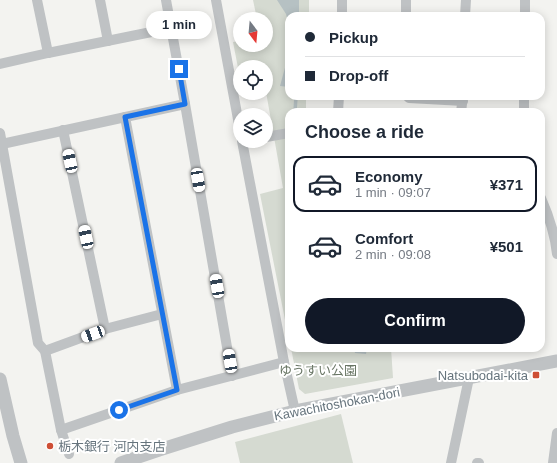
<!DOCTYPE html>
<html lang="en">
<head>
<meta charset="utf-8">
<style>
  body { margin:0; font-family:Helvetica,"Noto Sans JP",sans-serif; background:#f2f2f3; color:#1f2937; height:100vh; display:flex; flex-direction:column; font-size:15px; white-space:nowrap }
  * { box-sizing:border-box; margin:0 }
  p { font-size:13px; color:#747a83 }
  .icon { flex:none; width:22px; height:22px; fill:none; stroke:currentColor; stroke-width:2; stroke-linecap:round; stroke-linejoin:round }
  .map { position:relative; flex:1; overflow:hidden }
  .details { position:absolute; left:285px; top:108px; width:260px; height:244px; display:flex; flex-direction:column; background:#fff; border-radius:12px; box-shadow:0 2px 10px #0003 }
  .details>* { flex:none }
  .hud { position:absolute; left:285px; top:12px; width:260px; height:88px; border-radius:12px; box-shadow:0 2px 10px #0003; display:grid; align-content:center; height:88px; padding:0 20px; background:#fff }
  .needle { width:26px; rotate:164deg }
  .controls { position:absolute; left:233px; top:12px; display:grid; gap:8px }
  .controls a { display:grid; place-items:center; width:40px; height:40px; border-radius:50%; background:#fff; box-shadow:0 2px 10px #0003; font-size:20px }
  .end { position:absolute; width:18px; height:18px; margin:-9px; border:5px solid #1a73e8; background:#fff; box-shadow:0 0 0 2px #fff }
  .from { border-radius:50% }
  .bubble { position:absolute; height:28px; border-radius:14px; background:#fff; box-shadow:0 2px 10px #0003; font-size:13px; font-weight:600; line-height:28px; text-align:center }
  .car { position:absolute; width:12px; height:24px; margin:-12px -6px; border-radius:5px; box-shadow:0 0 3px 1px #0007; background:linear-gradient(#fff 24%,#345 0 40%,#fff 0 76%,#345 0 86%,#fff 0) }
  .hud b { display:flex; align-items:center; gap:14px; height:38px; font-size:15px }
  .hud b+b { border-top:1px solid #e0e1e3 }
  .hud i { width:10px; height:10px; background:#1f2937 }
  ul { padding:0; list-style:none }
  li { display:flex; align-items:center; gap:12px; height:56px; margin:0 8px 6px; padding:0 12px; border:2px solid transparent; border-radius:12px }
  li div { flex:1 }
  li b { display:block; font-size:15px }
  li em { font-style:normal; font-weight:600 }
  li.active { border-color:#111827 }
  li>.icon { width:36px; height:36px; stroke-width:1.5 }
  h2 { padding:0 20px; font-size:18px; line-height:48px }
  .button { display:flex; gap:8px; margin-top:auto; padding:8px 20px }
  .button a { flex:1; height:46px; border-radius:24px; background:#111827; color:#fff; font-size:16px; font-weight:600; line-height:46px; text-align:center }
  .map>svg:first-child { display:block }
  .green { fill:#d5dad1 }
  .water { fill:#b6c1c3 }
  .lines { fill:none; stroke-linecap:round; stroke-linejoin:round }
  .stream { stroke:#b6c1c3; stroke-width:3.5 }
  .minor { stroke:#bfc2c4; stroke-width:10 }
  .tertiary { stroke:#bfc2c4; stroke-width:13 }
  .route { stroke:#1a73e8; stroke-width:5 }
  .poi-dot { fill:#ce4e35; stroke:#fff; stroke-width:1.5 }
  .labels { text-anchor:middle; dominant-baseline:central; stroke-width:4; stroke-linejoin:round; paint-order:stroke }
  .park-label { font-size:13px; fill:#687564; stroke:#fff }
  .poi-label { font-size:13px; fill:#66747d; stroke:#fff; text-anchor:end }
  .street-label { font-size:13px; fill:#66747d; stroke:#fff }
</style>
</head>
<body>
<div class="map">
<svg width="557" height="463" viewBox="0 0 557 463">
  <rect width="100%" height="100%" fill="#f3f3f0"/>
  <g class="green">
    <polygon points="253,0 309,0 309,16 289,16 289,96 306,96 306,112 289,112 289,340 260,194 283,188 266,92 266,67 240,67 240,72 239,73 233,42 240,41 240,45 266,45 266,19 257,19"/>
    <polygon points="291,348 391,348 393,378 305,394 299,389"/>
    <polygon points="341,414 353,463 240,463 235,442"/>
  </g>
  <g class="water">
    <polygon points="277,0 299,0 299,16 289,16 289,25 286,14"/>
    <polygon points="289,53 289,87 280,86"/>
    <polygon points="354,348 367,348 366,354 355,353"/>
  </g>
  <g class="lines">
    <polyline class="stream" points="295,112 296,96"/>
    <g class="minor">
      <polyline points="37,0 48,53"/>
      <polyline points="100,0 108,41"/>
      <polyline points="166,0 185,104 232,376"/>
      <polyline points="216,0 240,130"/>
      <polyline points="342,16 342,0"/>
      <polyline points="406,16 406,0"/>
      <polyline points="465,16 466,0"/>
      <polyline points="525,16 525,0"/>
      <polyline points="0,64 48,53 171,28"/>
      <polyline points="407,96 409,98 463,101"/>
      <polyline points="338,112 339,96"/>
      <polyline points="461,112 463,96"/>
      <polyline points="524,112 524,96"/>
      <polyline points="125,117 177,390"/>
      <polyline points="63,130 105,329"/>
      <polyline points="0,133 38,343 45,351 61,430 69,454"/>
      <polyline points="266,137 289,133"/>
      <polyline points="242,141 284,362 295,411"/>
      <polyline points="2,144 185,104"/>
      <path d="M541 198C549 216 555 235 557 254"/>
      <polyline points="45,351 105,329 162,314"/>
      <polyline points="61,430 177,390 284,362"/>
      <polyline points="451,463 469,378"/>
      <polyline points="477,463 479,463"/>
      <polyline points="553,463 557,433"/>
    </g>
    <g class="tertiary">
      <polyline points="0,379 13,436 21,463"/>
      <polyline points="121,463 159,450 232,427 295,411 557,361"/>
    </g>
  </g>
  <g class="lines">
    <polyline class="route" points="119,410 177,390 125,117 185,104 179,69"/>
  </g>
  <g class="poi-dot">
    <rect x="532" y="371" width="8" height="8" rx="2"/>
    <circle cx="50" cy="446" r="4"/>
  </g>
  <g class="labels">
    <g class="park-label">
      <text x="318" y="370">ゆうすい公園</text>
    </g>
    <g class="poi-label">
      <text x="528" y="375">Natsubodai-kita</text>
      <text x="58" y="446" text-anchor="start">栃木銀行 河内支店</text>
    </g>
    <g class="street-label">
      <text transform="translate(337 404) rotate(-11)">Kawachitoshokan-dori</text>
    </g>
  </g>
</svg>
<div class="controls">
<a><svg class="needle" viewBox="-14 -14 28 28"><path d="M0-13l5 13h-10z" fill="#e53935"/><path d="M0 13l5-13h-10z" fill="#747a83"/></svg></a>
<a><svg class="icon" aria-label="locate" viewBox="0 0 24 24"><circle cx="12" cy="12" r="6"/><path d="M12 2v4M12 18v4M2 12h4M18 12h4"/></svg></a>
<a><svg class="icon" aria-label="layers" viewBox="0 0 24 24"><path d="M12 4l9 5-9 5-9-5zM3 14l9 5 9-5"/></svg></a>
</div>
<i class="end from" style="left:119px;top:410px"></i>
<i class="end" style="left:179px;top:69px"></i>
<div class="bubble" style="left:146px;top:11px;width:66px">1 min</div>
<i class="car" style="left:70px;top:161px;rotate:348deg"></i>
<i class="car" style="left:198px;top:180px;rotate:170deg"></i>
<i class="car" style="left:86px;top:237px;rotate:348deg"></i>
<i class="car" style="left:217px;top:286px;rotate:350deg"></i>
<i class="car" style="left:93px;top:334px;rotate:250deg"></i>
<i class="car" style="left:230px;top:361px;rotate:350deg"></i>
<div class="hud">
<b><i class="from"></i>Pickup</b>
<b><i></i>Drop-off</b>
</div>
<section class="details">
<h2>Choose a ride</h2>
<ul>
<li class="active"><svg class="icon" aria-label="car" viewBox="0 0 24 24"><path d="M5 17H2v-5l4-1 3-4h7l3 4 3 1v5h-3M9 17h6M6 11h13"/><circle cx="7" cy="17" r="2"/><circle cx="17" cy="17" r="2"/></svg><div><b>Economy</b><p>1 min · 09:07</p></div><em>¥371</em></li>
<li><svg class="icon" aria-label="car" viewBox="0 0 24 24"><path d="M5 17H2v-5l4-1 3-4h7l3 4 3 1v5h-3M9 17h6M6 11h13"/><circle cx="7" cy="17" r="2"/><circle cx="17" cy="17" r="2"/></svg><div><b>Comfort</b><p>2 min · 09:08</p></div><em>¥501</em></li>
</ul>
<div class="button"><a>Confirm</a></div>
</section>
</div>
</body>
</html>
